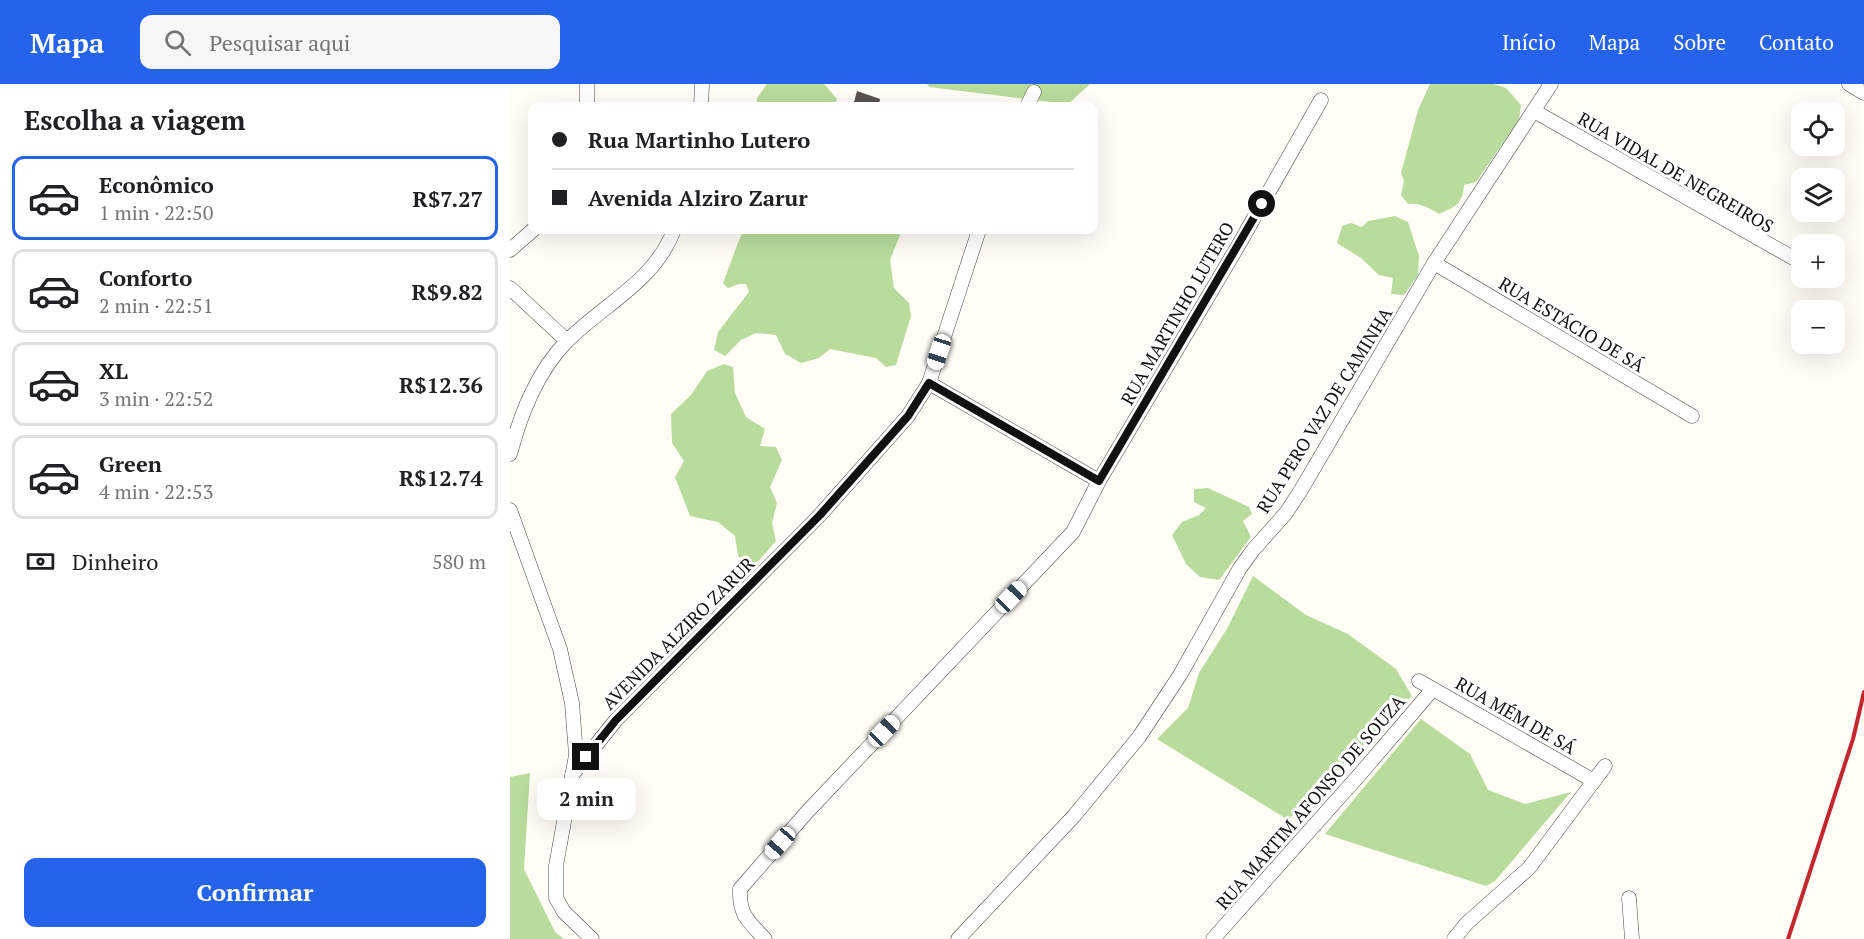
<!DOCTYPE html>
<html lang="pt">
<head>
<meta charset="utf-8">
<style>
  body { margin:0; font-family:"PT Serif",serif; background:#f6f6f6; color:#202124; height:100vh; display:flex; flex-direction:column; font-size:22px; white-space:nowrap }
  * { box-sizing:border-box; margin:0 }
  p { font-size:20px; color:#757577 }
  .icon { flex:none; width:33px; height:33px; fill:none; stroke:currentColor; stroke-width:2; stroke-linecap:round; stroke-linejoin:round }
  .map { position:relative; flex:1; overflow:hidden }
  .side { display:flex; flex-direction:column; background:#fff; width:510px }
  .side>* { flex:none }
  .top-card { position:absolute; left:18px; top:18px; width:570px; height:132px; border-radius:12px; box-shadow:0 6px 24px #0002; display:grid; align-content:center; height:132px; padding:0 24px; background:#fff }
  .fabs { position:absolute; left:1281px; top:18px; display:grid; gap:12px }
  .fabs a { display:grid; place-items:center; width:54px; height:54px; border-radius:12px; background:#fff; box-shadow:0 6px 24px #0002; font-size:30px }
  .end { position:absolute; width:27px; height:27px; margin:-14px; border:8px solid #111; background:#fff; box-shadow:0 0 0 3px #fff }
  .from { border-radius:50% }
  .bubble { position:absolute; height:42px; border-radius:12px; background:#fff; box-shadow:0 6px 24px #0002; font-size:20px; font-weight:600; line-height:42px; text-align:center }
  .car { position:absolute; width:18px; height:36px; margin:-18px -9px; border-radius:8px; box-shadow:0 0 4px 2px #0007; background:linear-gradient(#fff 24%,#345 0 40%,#fff 0 76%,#345 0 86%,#fff 0) }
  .top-card b { display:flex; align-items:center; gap:21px; height:57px; font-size:22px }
  .top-card b+b { border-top:2px solid #e0e0e0 }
  .top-card i { width:15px; height:15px; background:#202124 }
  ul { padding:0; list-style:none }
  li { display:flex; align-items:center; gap:18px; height:84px; margin:0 12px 9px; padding:0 12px; border:3px solid #e0e0e0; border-radius:12px }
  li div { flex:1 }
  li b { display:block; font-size:22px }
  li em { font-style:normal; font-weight:600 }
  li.current { border-color:#2563eb }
  li>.icon { width:54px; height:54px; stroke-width:1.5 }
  h2 { padding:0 24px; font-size:27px; line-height:72px }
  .pay { display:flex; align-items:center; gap:15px; height:66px; padding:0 24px; font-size:22px }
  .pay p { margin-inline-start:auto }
  .button { display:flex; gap:12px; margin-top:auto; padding:12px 24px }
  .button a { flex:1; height:69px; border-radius:12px; background:#2563eb; color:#fff; font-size:24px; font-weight:600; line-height:69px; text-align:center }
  header { display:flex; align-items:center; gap:36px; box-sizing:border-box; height:84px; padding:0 30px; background:#2563eb; color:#fff }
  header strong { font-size:28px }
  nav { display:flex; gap:33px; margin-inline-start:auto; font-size:21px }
  .search { width:420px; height:54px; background:#f6f6f6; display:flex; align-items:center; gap:15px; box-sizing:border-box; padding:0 21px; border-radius:12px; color:#757577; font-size:22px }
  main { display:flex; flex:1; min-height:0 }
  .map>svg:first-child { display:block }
  .forest { fill:#b9dc9c }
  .building { fill:#5a524d }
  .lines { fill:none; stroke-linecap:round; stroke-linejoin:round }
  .minor-casing { stroke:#444; stroke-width:15 }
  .minor { stroke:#fff; stroke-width:14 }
  .rail { stroke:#c4262e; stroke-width:4 }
  .route { stroke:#111; stroke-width:8 }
  .labels { text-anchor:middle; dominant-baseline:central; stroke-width:6; stroke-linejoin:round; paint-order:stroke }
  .street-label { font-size:18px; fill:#111; stroke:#fff }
</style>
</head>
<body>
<header>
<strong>Mapa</strong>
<div class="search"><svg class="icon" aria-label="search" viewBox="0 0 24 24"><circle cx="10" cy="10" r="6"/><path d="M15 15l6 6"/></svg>Pesquisar aqui</div>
<nav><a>Início</a><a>Mapa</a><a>Sobre</a><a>Contato</a></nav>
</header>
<main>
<section class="side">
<h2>Escolha a viagem</h2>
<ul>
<li class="current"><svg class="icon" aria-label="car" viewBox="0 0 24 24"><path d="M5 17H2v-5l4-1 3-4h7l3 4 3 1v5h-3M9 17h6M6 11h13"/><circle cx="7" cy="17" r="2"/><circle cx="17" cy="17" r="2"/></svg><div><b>Econômico</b><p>1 min · 22:50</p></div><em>R$7.27</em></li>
<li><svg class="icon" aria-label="car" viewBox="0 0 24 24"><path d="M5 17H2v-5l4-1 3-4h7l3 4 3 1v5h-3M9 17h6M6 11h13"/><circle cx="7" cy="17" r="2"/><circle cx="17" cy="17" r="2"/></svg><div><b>Conforto</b><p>2 min · 22:51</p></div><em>R$9.82</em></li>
<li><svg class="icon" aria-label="car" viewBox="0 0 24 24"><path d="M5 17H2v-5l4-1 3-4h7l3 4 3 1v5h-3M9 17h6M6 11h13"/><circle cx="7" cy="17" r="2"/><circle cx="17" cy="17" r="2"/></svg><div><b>XL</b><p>3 min · 22:52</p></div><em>R$12.36</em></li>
<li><svg class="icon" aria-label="car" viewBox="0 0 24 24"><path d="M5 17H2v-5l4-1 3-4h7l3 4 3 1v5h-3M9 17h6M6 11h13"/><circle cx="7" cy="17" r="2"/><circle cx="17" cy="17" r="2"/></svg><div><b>Green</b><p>4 min · 22:53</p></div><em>R$12.74</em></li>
</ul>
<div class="pay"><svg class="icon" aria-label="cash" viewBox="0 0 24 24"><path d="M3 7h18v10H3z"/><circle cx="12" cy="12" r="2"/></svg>Dinheiro<p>580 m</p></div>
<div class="button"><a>Confirmar</a></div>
</section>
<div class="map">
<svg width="1354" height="855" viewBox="0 0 1354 855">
  <rect width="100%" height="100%" fill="#fffdf5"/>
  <g class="forest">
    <polygon points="257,0 314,0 327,15 325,22 247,22 247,14"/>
    <polygon points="417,0 580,0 558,20 419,3"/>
    <path d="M920 0H984L996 4 1011 21 1009 36 966 98 954 101C953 120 945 123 929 130 919 124 910 119 898 120L891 111 894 97 891 89 908 26Z"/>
    <polygon points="885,132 898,138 909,172 908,191 894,211 881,210 883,194 869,191 851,174 827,159 832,142 841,139 852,143 858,137"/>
    <polygon points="234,146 392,146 380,176 384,204 399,219 401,232 386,281 376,283 366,274 320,265 309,274 291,279 275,270 266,251 246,249 231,256 215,272 204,266 208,248 239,208 236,200 229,200 218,204 213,199 229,156"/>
    <polygon points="214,280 223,283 225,309 236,333 255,345 250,362 266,363 272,376 260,403 267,419 262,439 266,457 244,482 228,472 225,452 208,438 180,432 165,393 174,377 162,359 161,330 181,311 197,287"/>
    <polygon points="698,404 739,423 742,430 733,437 741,453 709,496 690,493 676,480 662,451 672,438 689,431 696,424 684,418 684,405"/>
    <polygon points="743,492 796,531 838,550 886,585 902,612 778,736 647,655 678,624 689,589 718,543"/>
    <polygon points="911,635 960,670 978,706 1015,720 1061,708 985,797 976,802 815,750"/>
    <polygon points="20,689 14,785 45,848 54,855 0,855 0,693"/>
  </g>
  <polygon class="building" points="347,7 370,15 369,22 343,22"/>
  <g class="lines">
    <g class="minor-casing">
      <g id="minor">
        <polyline points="77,0 77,22"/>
        <polyline points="1339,0 1354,9"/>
        <polyline points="191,22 192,0"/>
        <polyline points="517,22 524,8"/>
        <polyline points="1024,27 1292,179"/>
        <polyline points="0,166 23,146"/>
        <polyline points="924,179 1182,332"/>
        <polyline points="0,204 57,257"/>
        <polyline points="419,299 589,397"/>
        <path d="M0 370C11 329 27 288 57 257 94 220 145 197 164 146"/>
        <polyline points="0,426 50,565 62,619 66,671 46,782 46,814 54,828 82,855"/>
        <polyline points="909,597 1084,697"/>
        <polyline points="62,691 106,636 310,431 398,332 419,299 469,146"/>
        <polyline points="1119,814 1122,855"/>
        <path d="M255 855C238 837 229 831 230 805L297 728 563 448 589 397 728 162 811 16"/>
        <polyline points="448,855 564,732 629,653 670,591 730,484 743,466 776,429 791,406 924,179 1041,0"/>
        <polyline points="703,855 851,689 923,605"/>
        <polyline points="944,855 957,839 1019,784 1095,682"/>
      </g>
    </g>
    <use href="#minor" class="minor"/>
    <polyline class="rail" points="1278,855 1343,655 1354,608"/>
  </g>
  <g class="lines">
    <polyline class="route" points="76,673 106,636 310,431 398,332 419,299 589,397 752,120"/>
  </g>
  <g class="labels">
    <g class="street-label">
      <text transform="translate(1166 88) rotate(30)">RUA VIDAL DE NEGREIROS</text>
      <text transform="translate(667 229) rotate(-60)">RUA MARTINHO LUTERO</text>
      <text transform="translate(1062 240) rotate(31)">RUA ESTÁCIO DE SÁ</text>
      <text transform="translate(814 326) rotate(-58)">RUA PERO VAZ DE CAMINHA</text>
      <text transform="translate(168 549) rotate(-45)">AVENIDA ALZIRO ZARUR</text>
      <text transform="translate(1006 631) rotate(30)">RUA MÉM DE SÁ</text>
      <text transform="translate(800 718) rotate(-49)">RUA MARTIM AFONSO DE SOUZA</text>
    </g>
  </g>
</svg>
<div class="fabs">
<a><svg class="icon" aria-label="locate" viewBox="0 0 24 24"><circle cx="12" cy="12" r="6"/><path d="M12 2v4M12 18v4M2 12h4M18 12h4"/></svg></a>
<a><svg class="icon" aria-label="layers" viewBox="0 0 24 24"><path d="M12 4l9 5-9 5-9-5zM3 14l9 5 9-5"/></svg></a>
<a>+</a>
<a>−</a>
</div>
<i class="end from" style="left:752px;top:120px"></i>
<i class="end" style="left:76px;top:673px"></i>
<div class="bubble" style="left:27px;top:694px;width:99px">2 min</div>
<i class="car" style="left:429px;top:268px;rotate:198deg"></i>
<i class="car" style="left:501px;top:513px;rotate:44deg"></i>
<i class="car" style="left:374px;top:647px;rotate:44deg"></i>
<i class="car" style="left:270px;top:759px;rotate:221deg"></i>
<div class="top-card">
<b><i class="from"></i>Rua Martinho Lutero</b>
<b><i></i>Avenida Alziro Zarur</b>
</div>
</div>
</main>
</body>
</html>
